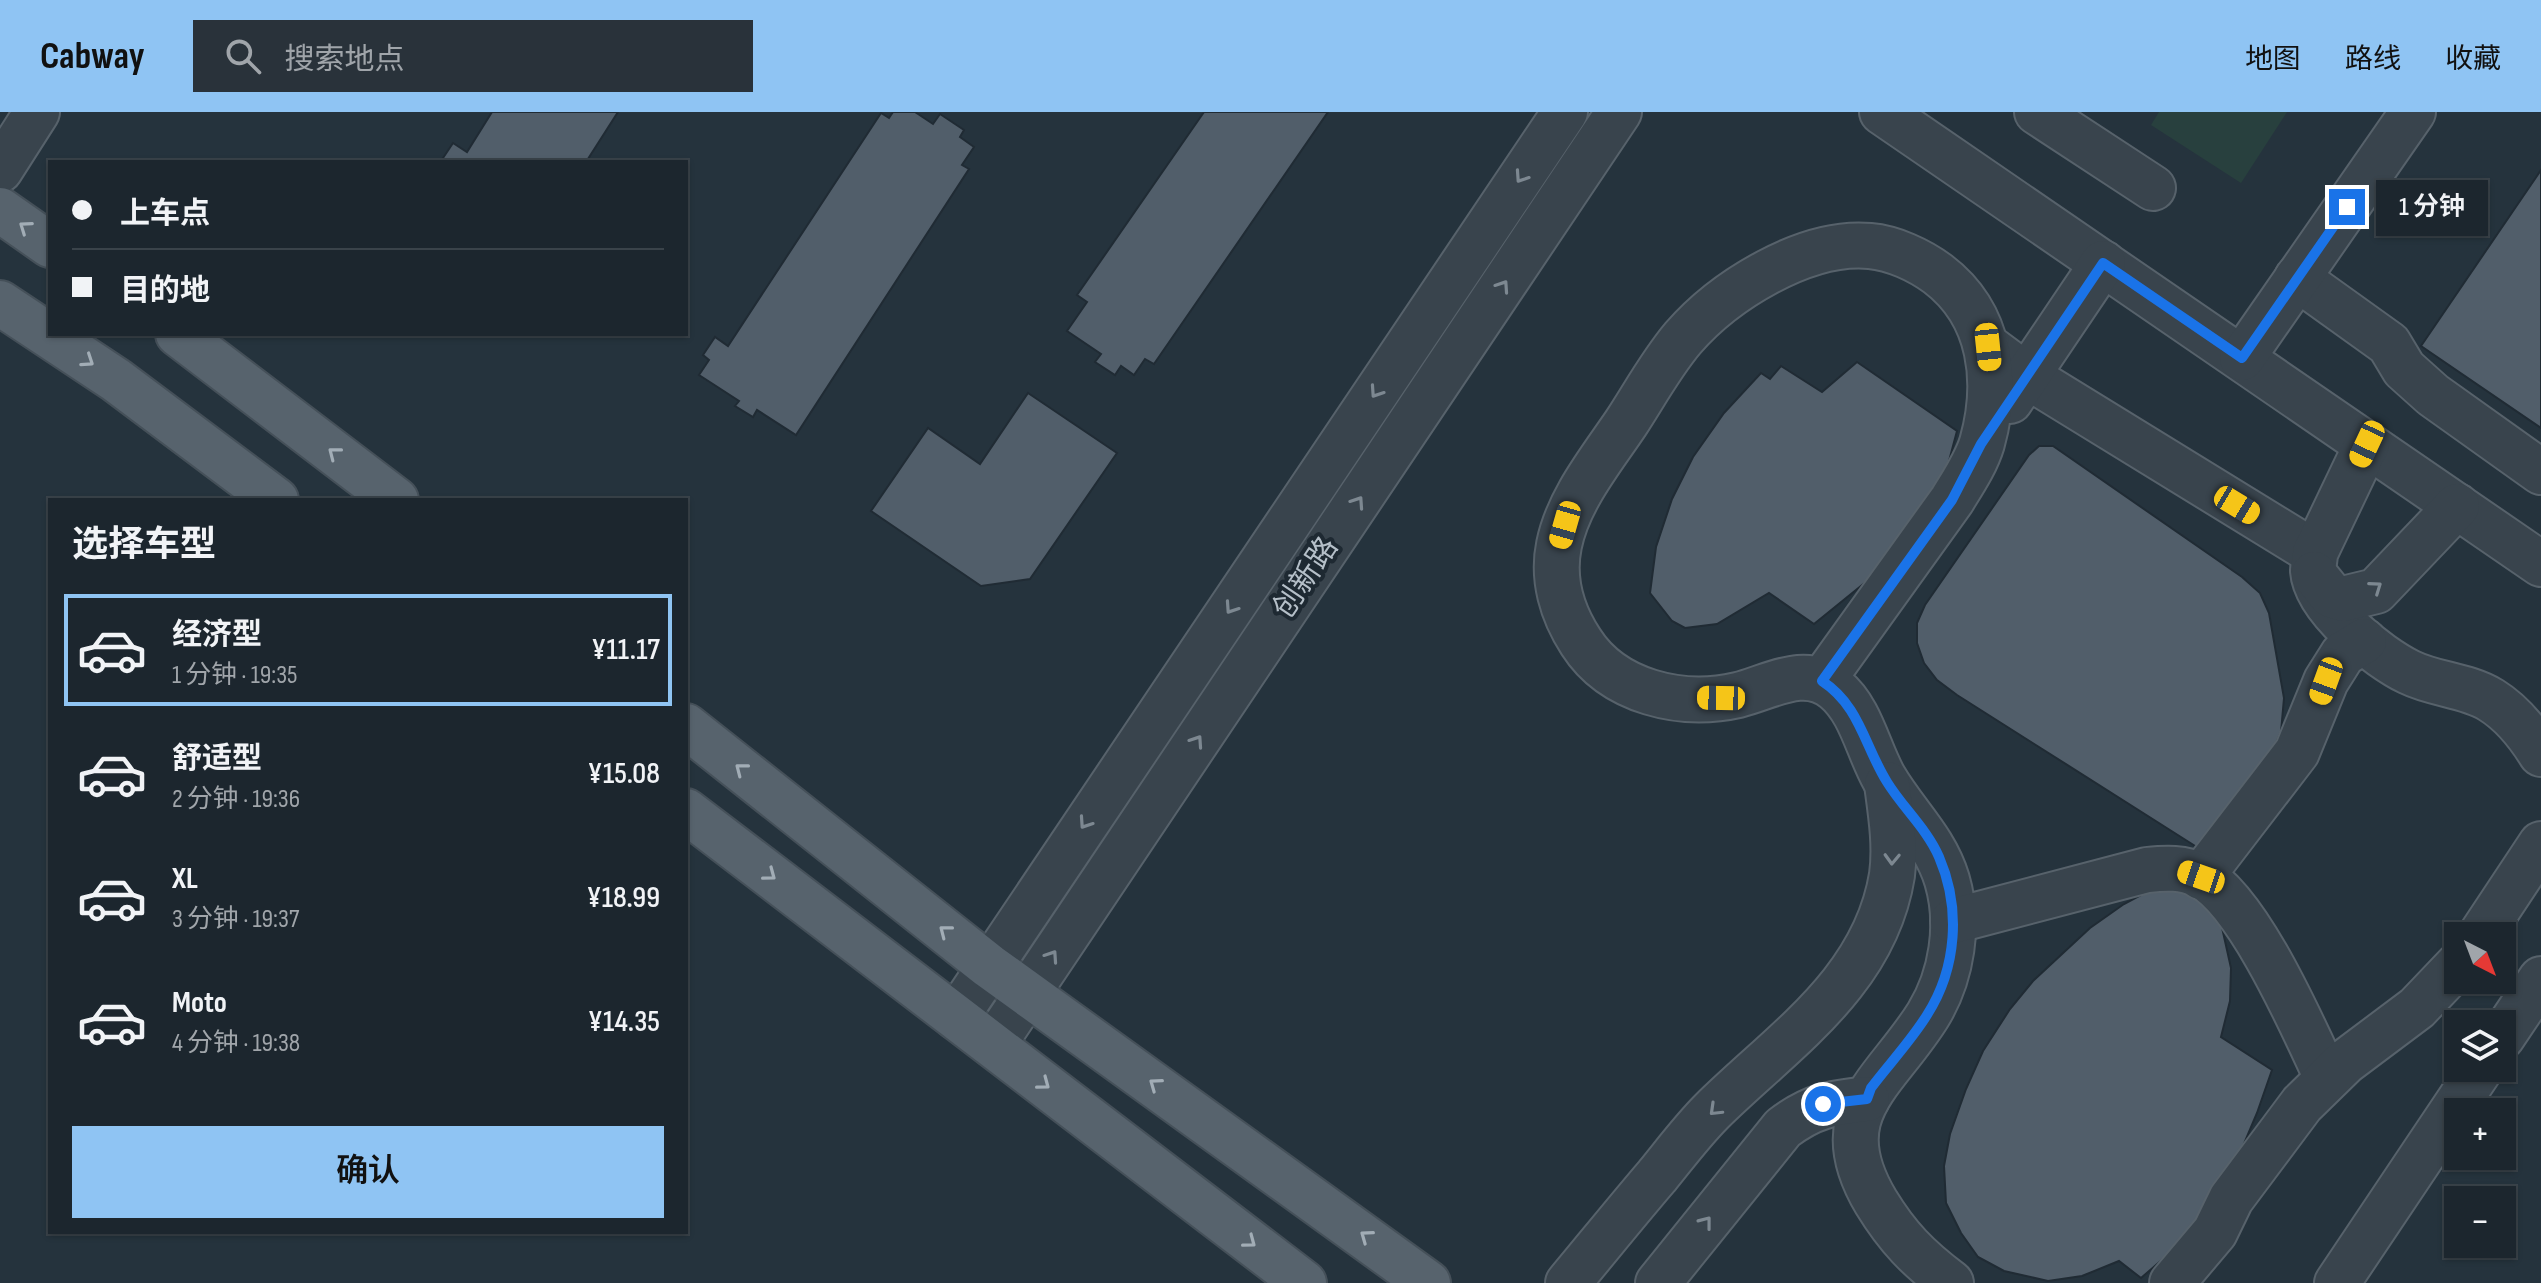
<!DOCTYPE html>
<html lang="zh">
<head>
<meta charset="utf-8">
<style>
  body { margin:0; font-family:"Sofia Sans Condensed","Noto Sans SC",sans-serif; background:#29323a; color:#f1f3f6; height:100vh; display:flex; flex-direction:column; font-size:30px; white-space:nowrap }
  * { box-sizing:border-box; margin:0 }
  p { font-size:26px; color:#a0a5aa }
  .icon { flex:none; width:44px; height:44px; fill:none; stroke:currentColor; stroke-width:2; stroke-linecap:round; stroke-linejoin:round }
  .map { position:relative; flex:1; overflow:hidden }
  .details { position:absolute; left:48px; top:386px; width:640px; height:736px; display:flex; flex-direction:column; background:#1c262e; border-radius:0px; box-shadow:0 2px 6px #0004,0 0 0 2px #3a434a }
  .details>* { flex:none }
  .guide { position:absolute; left:48px; top:48px; width:640px; height:176px; border-radius:0px; box-shadow:0 2px 6px #0004,0 0 0 2px #3a434a; display:grid; align-content:center; height:176px; padding:0 24px; background:#1c262e }
  .needle { width:52px; rotate:138deg }
  .fabs { position:absolute; left:2444px; top:810px; display:grid; gap:16px }
  .fabs a { display:grid; place-items:center; width:72px; height:72px; border-radius:0px; background:#1c262e; box-shadow:0 2px 6px #0004,0 0 0 2px #3a434a; font-size:40px }
  .end { position:absolute; width:36px; height:36px; margin:-18px; border:10px solid #1a73e8; background:#fff; box-shadow:0 0 0 4px #fff }
  .from { border-radius:50% }
  .bubble { position:absolute; height:56px; border-radius:0px; background:#1c262e; box-shadow:0 2px 6px #0004,0 0 0 2px #3a434a; font-size:26px; font-weight:600; line-height:56px; text-align:center }
  .car { position:absolute; width:24px; height:48px; margin:-24px -12px; border-radius:10px; box-shadow:0 0 6px 2px #0007; background:linear-gradient(#f5c518 24%,#345 0 40%,#f5c518 0 76%,#345 0 86%,#f5c518 0) }
  .guide b { display:flex; align-items:center; gap:28px; height:76px; font-size:30px }
  .guide b+b { border-top:2px solid #3a434a }
  .guide i { width:20px; height:20px; background:#f1f3f6 }
  ul { padding:0; list-style:none }
  li { display:flex; align-items:center; gap:24px; height:112px; margin:0 16px 12px; padding:0 8px; border:4px solid transparent; border-radius:0px }
  li div { flex:1 }
  li b { display:block; font-size:30px }
  li em { font-style:normal; font-weight:600 }
  li.active { border-color:#8fc4f3 }
  li>.icon { width:72px; height:72px; stroke-width:1.5 }
  h2 { padding:0 24px; font-size:36px; line-height:96px }
  .action { display:flex; gap:16px; margin-top:auto; padding:16px 24px }
  .action a { flex:1; height:92px; border-radius:0px; background:#8fc4f3; color:#111; font-size:32px; font-weight:600; line-height:92px; text-align:center }
  header { display:flex; align-items:center; gap:48px; box-sizing:border-box; height:112px; padding:0 40px; background:#8fc4f3; color:#111 }
  header strong { font-size:38px }
  nav { display:flex; gap:44px; margin-inline-start:auto; font-size:28px }
  .search { width:560px; height:72px; background:#29323a; display:flex; align-items:center; gap:20px; box-sizing:border-box; padding:0 28px; border-radius:0px; color:#a0a5aa; font-size:30px }
  .map>svg:first-child { display:block }
  .grass { fill:#28403e }
  .building { fill:#515e6a; stroke:#202b34; stroke-width:2 }
  .lines { fill:none; stroke-linecap:round; stroke-linejoin:round }
  .minor-casing { stroke:#57626b; stroke-width:48 }
  .major-casing { stroke:#455059; stroke-width:48 }
  .minor { stroke:#39444d; stroke-width:44 }
  .major { stroke:#57636d; stroke-width:44 }
  .oneway { stroke:#7d8891 }
  .oneway2 { stroke:#a2adb6 }
  .route { stroke:#1a73e8; stroke-width:10 }
  .labels { text-anchor:middle; dominant-baseline:central; stroke-width:8; stroke-linejoin:round; paint-order:stroke }
  .street-label { font-size:30px; fill:#b5bfc8; stroke:#1e2932 }
</style>
</head>
<body>
<header>
<strong>Cabway</strong>
<div class="search"><svg class="icon" aria-label="search" viewBox="0 0 24 24"><circle cx="10" cy="10" r="6"/><path d="M15 15l6 6"/></svg>搜索地点</div>
<nav><a>地图</a><a>路线</a><a>收藏</a></nav>
</header>
<div class="map">
<svg width="2541" height="1171" viewBox="0 0 2541 1171">
  <rect width="100%" height="100%" fill="#25333d"/>
  <polygon class="grass" points="2159,0 2287,0 2241,71 2151,13"/>
  <g class="building">
    <polygon points="492,0 618,0 586,50 441,49 453,31 467,40"/>
    <polygon points="893,0 915,0 933,12 940,2 964,18 960,25 974,35 962,53 969,57 796,323 757,298 753,305 735,294 739,289 699,263 709,248 703,243 715,225 728,234 881,1 889,6"/>
    <polygon points="1204,0 1328,0 1154,252 1145,247 1134,263 1121,254 1115,263 1095,250 1101,242 1067,219 1087,190 1077,183"/>
    <polygon points="2541,58 2541,316 2421,234"/>
    <polygon points="1857,250 1957,319 1949,349 1933,382 1872,465 1814,512 1769,481 1717,512 1685,516 1672,509 1650,481 1656,435 1672,387 1693,345 1724,301 1761,261 1770,267 1781,254 1822,280"/>
    <polygon points="1028,281 1117,341 1030,467 981,474 871,399 928,316 980,352"/>
    <polygon points="2039,334 2053,334 2242,465 2260,481 2269,501 2284,586 2281,620 2274,636 2203,739 1957,583 1937,568 1924,551 1917,531 1917,511 1925,493 2029,343"/>
    <polygon points="2154,776 2197,777 2221,811 2231,856 2230,889 2221,925 2272,958 2257,1001 2238,1046 2185,1128 2141,1166 2119,1149 2082,1164 2048,1169 2004,1159 1978,1145 1961,1121 1946,1091 1944,1054 1950,1022 1966,977 1983,939 2010,897 2033,869 2090,816 2124,792"/>
  </g>
  <g class="lines">
    <g class="minor-casing">
      <g id="minor">
        <polyline points="1882,0 2541,452"/>
        <polyline points="2037,0 2153,76"/>
        <polyline points="0,58 37,0"/>
        <polyline points="2297,166 2389,232 2404,257 2433,283 2541,360"/>
        <polyline points="1988,235 2027,264 2315,441"/>
        <polyline points="2242,246 2413,0"/>
        <polyline points="2010,289 2103,151"/>
        <path d="M2367 332 2315 441C2315 447 2313 454 2313 459 2316 496 2378 545 2409 560 2435 573 2467 573 2491 588 2512 601 2528 621 2541 642"/>
        <polyline points="2314,462 2331,483 2343,487 2376,479 2457,394"/>
        <path d="M1822 569 1952 388C1963 370 1976 351 1982 331 1999 270 1992 203 1938 162 1919 148 1893 136 1870 134 1805 128 1724 179 1683 226 1661 252 1645 282 1626 311 1601 348 1568 388 1559 433 1552 467 1562 501 1581 530 1613 580 1681 596 1738 583 1770 575 1805 552 1835 577 1861 598 1868 638 1884 666 1905 702 1935 728 1947 768 1960 812 1952 864 1928 903 1885 972 1823 1001 1876 1090 1898 1126 1918 1146 1951 1171"/>
        <polyline points="2201,765 2297,640 2326,569 2343,542 2364,529"/>
        <path d="M1953 809 2147 758C2166 756 2183 755 2201 764 2249 790 2303 915 2327 966"/>
        <polyline points="2480,824 2541,732"/>
        <polyline points="956,905 1565,0"/>
        <polyline points="2502,925 2541,867"/>
        <polyline points="993,933 1619,0"/>
        <path d="M1568 1171C1598 1135 1627 1099 1657 1064 1675 1042 1692 1019 1712 999 1783 929 1875 870 1892 763 1896 733 1891 702 1887 672"/>
        <path d="M1658 1171 1783 1016C1812 994 1831 991 1867 987"/>
        <polyline points="2172,1171 2215,1120 2231,1087 2302,992 2345,950 2417,896 2458,853"/>
        <polyline points="2337,1171 2481,956"/>
      </g>
    </g>
    <g class="major-casing">
      <g id="major">
        <polyline points="0,98 50,133"/>
        <polyline points="0,191 116,268 276,388"/>
        <polyline points="178,222 396,388"/>
        <polyline points="686,614 989,854 1428,1171"/>
        <polyline points="686,699 1304,1171"/>
      </g>
    </g>
    <use href="#minor" class="minor"/>
    <use href="#major" class="major"/>
  </g>
  <defs><path id="oneway-chevron" d="M-2-3.5L2.5 0L-2 3.5" fill="none" stroke-width="1.6" stroke-linecap="round" stroke-linejoin="round" transform="scale(2)"/></defs>
  <g class="oneway">
    <use href="#oneway-chevron" transform="translate(1521 65) rotate(124)"/>
    <use href="#oneway-chevron" transform="translate(1503 174) rotate(-56)"/>
    <use href="#oneway-chevron" transform="translate(1376 280) rotate(124)"/>
    <use href="#oneway-chevron" transform="translate(1358 390) rotate(-56)"/>
    <use href="#oneway-chevron" transform="translate(2376 475) rotate(-35)"/>
    <use href="#oneway-chevron" transform="translate(1231 496) rotate(124)"/>
    <use href="#oneway-chevron" transform="translate(1197 629) rotate(-56)"/>
    <use href="#oneway-chevron" transform="translate(1085 711) rotate(124)"/>
    <use href="#oneway-chevron" transform="translate(1892 747) rotate(92)"/>
    <use href="#oneway-chevron" transform="translate(1052 844) rotate(-56)"/>
    <use href="#oneway-chevron" transform="translate(1715 998) rotate(136)"/>
    <use href="#oneway-chevron" transform="translate(1706 1110) rotate(-52)"/>
  </g>
  <g class="oneway2">
    <use href="#oneway-chevron" transform="translate(25 115) rotate(-145)"/>
    <use href="#oneway-chevron" transform="translate(88 249) rotate(34)"/>
    <use href="#oneway-chevron" transform="translate(334 341) rotate(-142)"/>
    <use href="#oneway-chevron" transform="translate(741 657) rotate(-142)"/>
    <use href="#oneway-chevron" transform="translate(770 763) rotate(37)"/>
    <use href="#oneway-chevron" transform="translate(945 819) rotate(-142)"/>
    <use href="#oneway-chevron" transform="translate(1044 972) rotate(37)"/>
    <use href="#oneway-chevron" transform="translate(1155 972) rotate(-144)"/>
    <use href="#oneway-chevron" transform="translate(1366 1124) rotate(-144)"/>
    <use href="#oneway-chevron" transform="translate(1250 1130) rotate(37)"/>
  </g>
  <g class="lines">
    <path class="route" d="M1823 992 1867 987 1871 976C1889 952 1911 929 1927 903 1957 856 1961 796 1939 745 1927 717 1903 696 1887 670 1864 633 1860 594 1822 569L1952 388 1981 332 2103 151 2242 246 2347 95"/>
  </g>
  <g class="labels">
    <g class="street-label">
      <text transform="translate(1306 466) rotate(-56)">创新路</text>
    </g>
  </g>
</svg>
<div class="fabs">
<a><svg class="needle" viewBox="-14 -14 28 28"><path d="M0-13l5 13h-10z" fill="#e53935"/><path d="M0 13l5-13h-10z" fill="#a0a5aa"/></svg></a>
<a><svg class="icon" aria-label="layers" viewBox="0 0 24 24"><path d="M12 4l9 5-9 5-9-5zM3 14l9 5 9-5"/></svg></a>
<a>+</a>
<a>−</a>
</div>
<i class="end from" style="left:1823px;top:992px"></i>
<i class="end" style="left:2347px;top:95px"></i>
<div class="bubble" style="left:2376px;top:68px;width:112px">1 分钟</div>
<i class="car" style="left:1988px;top:235px;rotate:174deg"></i>
<i class="car" style="left:2367px;top:332px;rotate:205deg"></i>
<i class="car" style="left:2237px;top:393px;rotate:121deg"></i>
<i class="car" style="left:1565px;top:413px;rotate:196deg"></i>
<i class="car" style="left:2326px;top:569px;rotate:200deg"></i>
<i class="car" style="left:1721px;top:586px;rotate:271deg"></i>
<i class="car" style="left:2201px;top:765px;rotate:289deg"></i>
<div class="guide">
<b><i class="from"></i>上车点</b>
<b><i></i>目的地</b>
</div>
<section class="details">
<h2>选择车型</h2>
<ul>
<li class="active"><svg class="icon" aria-label="car" viewBox="0 0 24 24"><path d="M5 17H2v-5l4-1 3-4h7l3 4 3 1v5h-3M9 17h6M6 11h13"/><circle cx="7" cy="17" r="2"/><circle cx="17" cy="17" r="2"/></svg><div><b>经济型</b><p>1 分钟 · 19:35</p></div><em>¥11.17</em></li>
<li><svg class="icon" aria-label="car" viewBox="0 0 24 24"><path d="M5 17H2v-5l4-1 3-4h7l3 4 3 1v5h-3M9 17h6M6 11h13"/><circle cx="7" cy="17" r="2"/><circle cx="17" cy="17" r="2"/></svg><div><b>舒适型</b><p>2 分钟 · 19:36</p></div><em>¥15.08</em></li>
<li><svg class="icon" aria-label="car" viewBox="0 0 24 24"><path d="M5 17H2v-5l4-1 3-4h7l3 4 3 1v5h-3M9 17h6M6 11h13"/><circle cx="7" cy="17" r="2"/><circle cx="17" cy="17" r="2"/></svg><div><b>XL</b><p>3 分钟 · 19:37</p></div><em>¥18.99</em></li>
<li><svg class="icon" aria-label="car" viewBox="0 0 24 24"><path d="M5 17H2v-5l4-1 3-4h7l3 4 3 1v5h-3M9 17h6M6 11h13"/><circle cx="7" cy="17" r="2"/><circle cx="17" cy="17" r="2"/></svg><div><b>Moto</b><p>4 分钟 · 19:38</p></div><em>¥14.35</em></li>
</ul>
<div class="action"><a>确认</a></div>
</section>
</div>
</body>
</html>
